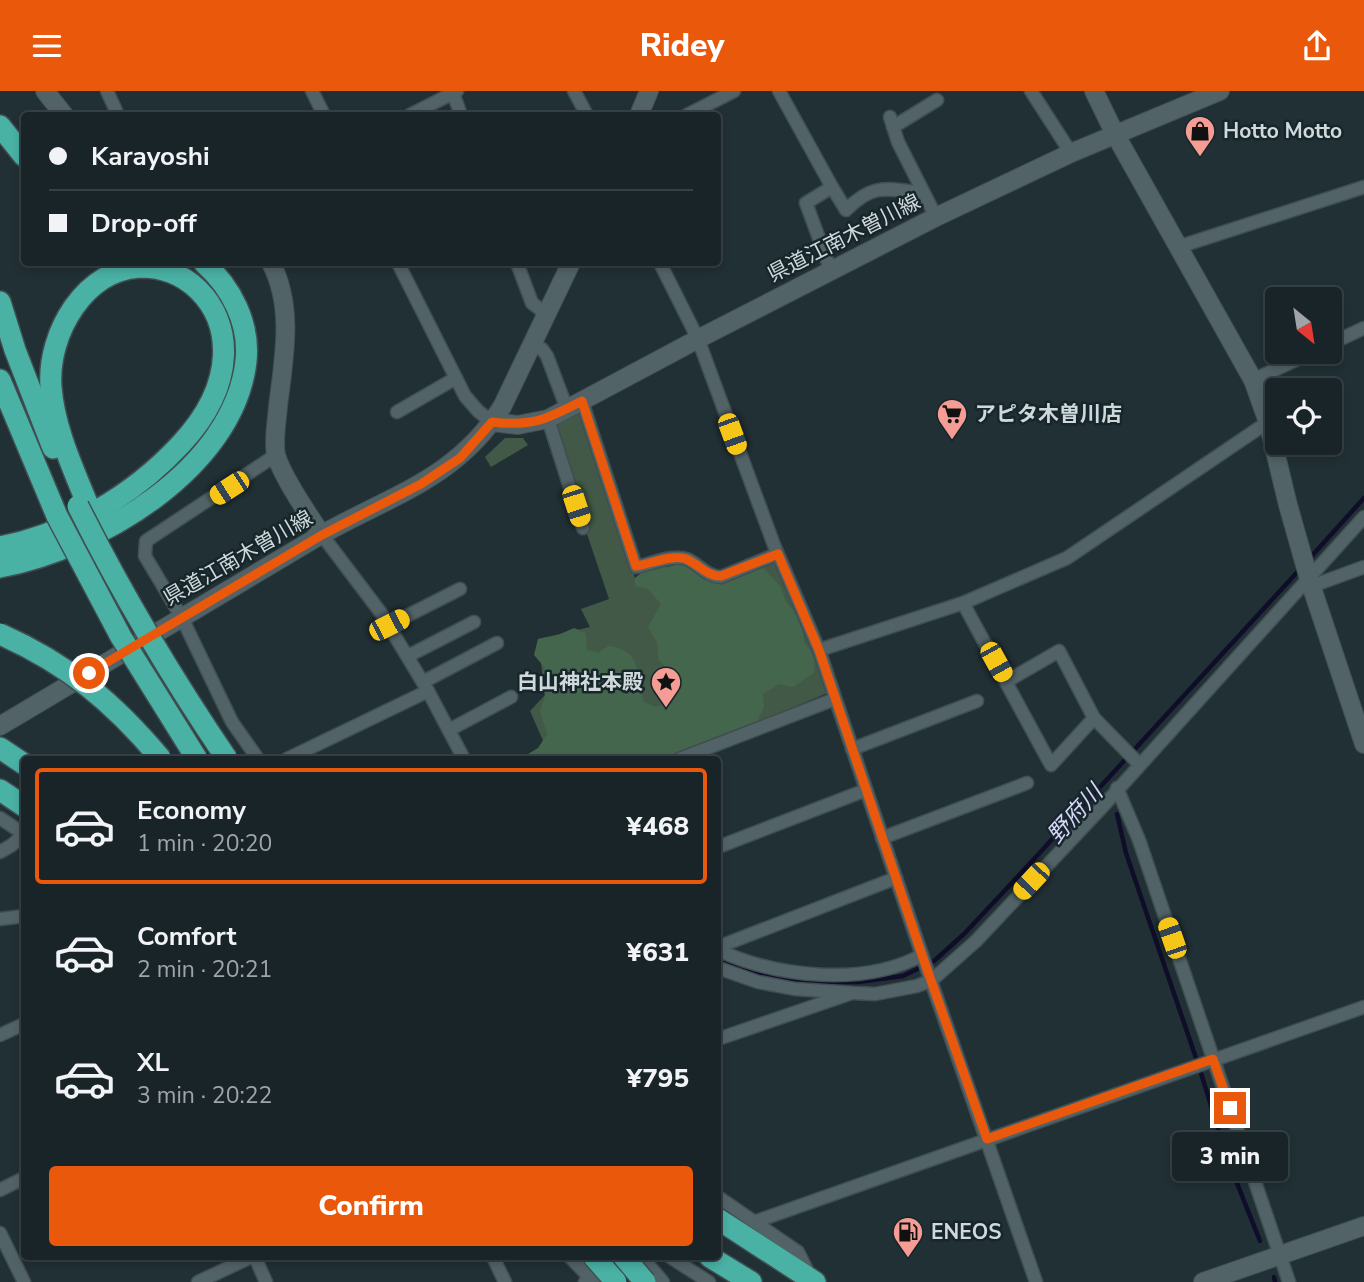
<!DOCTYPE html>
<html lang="en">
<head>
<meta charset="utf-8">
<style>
  body { margin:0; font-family:"Nunito Sans","Noto Sans JP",sans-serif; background:#263034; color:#f1f3f6; height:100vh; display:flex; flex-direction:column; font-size:26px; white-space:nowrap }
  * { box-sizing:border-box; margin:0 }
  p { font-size:23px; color:#9fa4a8 }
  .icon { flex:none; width:38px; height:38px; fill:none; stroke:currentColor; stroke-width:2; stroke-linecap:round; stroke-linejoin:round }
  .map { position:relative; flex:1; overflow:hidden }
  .details { position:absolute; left:21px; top:665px; width:700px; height:504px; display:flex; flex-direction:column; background:#192428; border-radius:7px; box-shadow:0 4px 10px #0003,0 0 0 2px #374145 }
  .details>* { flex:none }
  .top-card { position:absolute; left:21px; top:21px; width:700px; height:154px; border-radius:7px; box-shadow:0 4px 10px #0003,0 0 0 2px #374145; display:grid; align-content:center; height:154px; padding:0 28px; background:#192428 }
  .needle { width:46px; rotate:150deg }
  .buttons { position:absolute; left:1265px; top:196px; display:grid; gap:14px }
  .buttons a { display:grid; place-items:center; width:77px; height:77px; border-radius:7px; background:#192428; box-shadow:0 4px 10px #0003,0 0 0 2px #374145; font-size:35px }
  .end { position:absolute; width:32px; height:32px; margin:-16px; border:9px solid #ea580c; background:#fff; box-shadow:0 0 0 4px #fff }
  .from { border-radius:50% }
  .bubble { position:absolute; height:49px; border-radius:7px; background:#192428; box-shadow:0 4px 10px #0003,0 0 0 2px #374145; font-size:23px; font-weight:800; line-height:49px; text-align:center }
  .car { position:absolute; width:21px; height:42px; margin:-21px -10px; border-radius:9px; box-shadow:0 0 5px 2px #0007; background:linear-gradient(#f5c518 24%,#345 0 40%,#f5c518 0 76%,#345 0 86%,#f5c518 0) }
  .top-card b { display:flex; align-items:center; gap:24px; height:66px; font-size:26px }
  .top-card b+b { border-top:2px solid #374145 }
  .top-card i { width:18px; height:18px; background:#f1f3f6 }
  ul { padding:12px 0 0; list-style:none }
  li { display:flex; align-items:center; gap:21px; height:116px; margin:0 14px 10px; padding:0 14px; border:4px solid transparent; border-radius:7px }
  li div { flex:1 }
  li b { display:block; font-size:26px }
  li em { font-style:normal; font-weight:800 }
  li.on { border-color:#ea580c }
  li>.icon { width:63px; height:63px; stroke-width:1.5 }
  .primary-button { display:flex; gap:14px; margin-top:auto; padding:14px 28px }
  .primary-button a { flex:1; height:80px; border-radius:7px; background:#ea580c; color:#fff; font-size:28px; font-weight:800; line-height:80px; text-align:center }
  header { display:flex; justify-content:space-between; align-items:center; height:91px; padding:0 28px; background:#ea580c; color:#fff; font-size:32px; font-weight:800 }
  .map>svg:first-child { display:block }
  .green { fill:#425947 }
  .forest { fill:#44664c }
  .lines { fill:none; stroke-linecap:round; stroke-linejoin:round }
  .stream { stroke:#100d2a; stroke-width:4.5 }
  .street-casing { stroke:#404e51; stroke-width:15 }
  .secondary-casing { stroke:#404e51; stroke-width:20 }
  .highway-casing { stroke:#404e51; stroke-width:24 }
  .street { stroke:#526368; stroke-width:12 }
  .secondary { stroke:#526368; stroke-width:18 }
  .highway { stroke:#4ab1a5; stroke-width:21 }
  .highway-bridge-casing { stroke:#404e51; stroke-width:24; stroke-linecap:butt }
  .highway-bridge { stroke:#4ab1a5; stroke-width:21 }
  .route { stroke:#ea580c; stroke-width:9 }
  .labels { text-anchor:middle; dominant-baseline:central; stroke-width:5; stroke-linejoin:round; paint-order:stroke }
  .poi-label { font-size:21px; font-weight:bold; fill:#cfd9db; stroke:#17262b; text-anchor:start }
  .street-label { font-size:21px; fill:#cfd9db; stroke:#17262b }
  .water-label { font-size:23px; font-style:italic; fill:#d5d6fc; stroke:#17262b }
</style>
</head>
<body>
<header><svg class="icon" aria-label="menu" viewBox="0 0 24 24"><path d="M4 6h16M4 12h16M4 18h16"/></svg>Ridey<svg class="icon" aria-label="share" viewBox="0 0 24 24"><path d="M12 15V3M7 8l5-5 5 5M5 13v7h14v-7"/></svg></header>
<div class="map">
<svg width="1364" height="1191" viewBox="0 0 1364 1191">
  <rect width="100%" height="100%" fill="#213035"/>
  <g class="green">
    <polygon points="576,313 635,487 682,472 712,485 781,470 832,600 671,668 551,668 530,620 545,604 538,548 590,536 581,518 609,508 548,328"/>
    <polygon points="505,347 523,347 528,354 491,376 485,366"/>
  </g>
  <path class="forest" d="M682 472 710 481 760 474 781 496 786 511 801 527 804 551 815 566 814 582 793 596 779 593 763 603 764 616 757 631 733 645 712 648 691 662 675 663 664 668H524L523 666 538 657 547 643 540 620 545 605 541 586 545 577 534 564 538 548 558 544 574 537 586 542 587 559 598 562 608 555C643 558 636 586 644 611L656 616 669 610V598L672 584 659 569 657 551 648 536 661 513 648 498 635 495V487L648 476H667Z"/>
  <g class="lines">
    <g class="stream">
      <polyline points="1309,468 1364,407"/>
      <polyline points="1117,723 1126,762 1196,967"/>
      <polyline points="718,866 755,881 783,887 817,891 858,891 903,885 934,870 964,843 1023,780 1301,477"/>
      <polyline points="1201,982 1227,1067 1260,1150"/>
      <polyline points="1274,1186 1275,1191"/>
    </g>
    <g class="street-casing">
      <g id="street">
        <polyline points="107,0 118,24"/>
        <polyline points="312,0 324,24"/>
        <polyline points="574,0 587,24"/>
        <polyline points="779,0 832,96 806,112 831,180"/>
        <polyline points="1031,0 1071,62"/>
        <polyline points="453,2 461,24"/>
        <polyline points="410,24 457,0"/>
        <polyline points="687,24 734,0"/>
        <polyline points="890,26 898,51 936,126"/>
        <polyline points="893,36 937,9"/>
        <path d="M832 96 846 119C874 91 888 98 923 102"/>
        <polyline points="1178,156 1364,96"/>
        <polyline points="398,172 465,305 478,320 492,331"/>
        <polyline points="517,172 532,212 546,223"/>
        <polyline points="660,172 698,248 774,454 819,559 922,864 1036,1191"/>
        <polyline points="1330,253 1364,237"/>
        <polyline points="532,254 542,258 547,265 567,318"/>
        <polyline points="1253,289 1313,261"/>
        <path d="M582 310 636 476C650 473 673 463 687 468 700 474 706 485 721 486L777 463"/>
        <polyline points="397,321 456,287"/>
        <polyline points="548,328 583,437"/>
        <polyline points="322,444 381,522 428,600 464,668"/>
        <polyline points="1312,495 1364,476"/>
        <polyline points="963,512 1051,674 1094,627"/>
        <polyline points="389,534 460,498"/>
        <polyline points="819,559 963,512 1067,467 1268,331"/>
        <polyline points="408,565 474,531"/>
        <polyline points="1007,590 1059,560 1094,627 1139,673"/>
        <polyline points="423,591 497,552"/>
        <polyline points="449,639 511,606"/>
        <polyline points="852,658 977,610"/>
        <polyline points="258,668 232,631 182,527 145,465 146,450 276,364"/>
        <polyline points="287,668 428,600"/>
        <polyline points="679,668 835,608"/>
        <polyline points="1117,697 1139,749 1289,1191"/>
        <polyline points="0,727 24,743"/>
        <polyline points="882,747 1027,692"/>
        <polyline points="718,756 866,699"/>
        <polyline points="0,761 12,754 24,743"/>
        <polyline points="0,828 24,825"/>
        <polyline points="718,856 896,787"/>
        <path d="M718 859C776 886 864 896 922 864"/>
        <polyline points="718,877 758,891 795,898 853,902 875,903 917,895 932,889 976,850 1104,714 1364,426"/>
        <polyline points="0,944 24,933"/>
        <polyline points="718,948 849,903"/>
        <polyline points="0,1099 24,1087"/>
        <polyline points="718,1106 798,1161 809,1183"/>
        <polyline points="754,1131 1364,916"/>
        <polyline points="0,1142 24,1191"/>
        <polyline points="255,1166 266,1191"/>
        <polyline points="493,1166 505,1191"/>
        <polyline points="570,1166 594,1191"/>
        <polyline points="642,1166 663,1191"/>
        <polyline points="670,1166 709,1191"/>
        <polyline points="198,1191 251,1166"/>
        <polyline points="585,1191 625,1166"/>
      </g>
    </g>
    <g class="secondary-casing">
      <g id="secondary">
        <polyline points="45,0 64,24"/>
        <polyline points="1094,0 1115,43 1253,289 1268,331 1288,414 1309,488 1364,653"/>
        <polyline points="639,24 649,0"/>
        <path d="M271 172C294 216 284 267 278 315 277 330 273 349 276 364 282 385 309 425 322 444"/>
        <polyline points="492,331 518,334 548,328 698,248 936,126 1071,62 1220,0"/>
        <path d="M0 635C104 573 209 511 314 448 385 406 454 391 502 316L571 172"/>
        <polyline points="1203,1191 1364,1135"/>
      </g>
    </g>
    <g class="highway-casing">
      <g id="highway">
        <polyline points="0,35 24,65"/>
        <polyline points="0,211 15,259 53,357"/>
        <polyline points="0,289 57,425"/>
        <path d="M0 456C68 443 134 404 181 353 297 228 147 113 74 216 58 239 49 268 51 296 54 336 72 375 87 412"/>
        <path d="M0 476C97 458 234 378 246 270 250 232 231 196 204 172"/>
        <polyline points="0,657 24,673"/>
        <polyline points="0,699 24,715"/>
        <polyline points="718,1128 815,1191"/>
        <polyline points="710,1166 751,1191"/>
      </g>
    </g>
    <use href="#street" class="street"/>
    <use href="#secondary" class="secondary"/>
    <use href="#highway" class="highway"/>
    <g class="highway-bridge-casing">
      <g id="highway-bridge">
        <path d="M78 415C122 503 172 587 227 668"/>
        <polyline points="57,425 121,546 197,668"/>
        <path d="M0 543C68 573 114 612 161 668"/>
        <polyline points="594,1166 616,1191"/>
        <polyline points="624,1166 645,1191"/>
      </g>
    </g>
    <use href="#highway-bridge" class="highway-bridge"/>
  </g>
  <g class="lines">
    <path class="route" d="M89 582 322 444 421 393 460 367 492 331C533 336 547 328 582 310L636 475C650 473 673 463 686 468 700 474 706 485 721 485L778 463 819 559 922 864 987 1048 1213 968 1230 1017"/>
  </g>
  <defs>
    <g id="shop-pin" transform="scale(1.575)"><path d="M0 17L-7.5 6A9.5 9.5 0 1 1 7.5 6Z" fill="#f59c95" stroke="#17262b"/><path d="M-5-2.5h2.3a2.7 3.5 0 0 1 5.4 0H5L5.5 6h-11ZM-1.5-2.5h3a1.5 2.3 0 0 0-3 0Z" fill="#111"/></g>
    <g id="supermarket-pin" transform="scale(1.575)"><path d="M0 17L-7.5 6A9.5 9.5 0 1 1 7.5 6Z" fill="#f59c95" stroke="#17262b"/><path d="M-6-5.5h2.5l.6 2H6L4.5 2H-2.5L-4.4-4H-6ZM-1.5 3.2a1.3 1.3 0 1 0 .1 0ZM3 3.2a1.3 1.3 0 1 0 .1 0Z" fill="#111"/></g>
    <g id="sight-pin" transform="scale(1.575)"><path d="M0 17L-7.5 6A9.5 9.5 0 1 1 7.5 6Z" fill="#f59c95" stroke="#17262b"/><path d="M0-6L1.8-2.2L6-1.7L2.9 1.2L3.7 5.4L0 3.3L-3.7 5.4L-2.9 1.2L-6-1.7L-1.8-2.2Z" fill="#111"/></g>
    <g id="fuel-pin" transform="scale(1.575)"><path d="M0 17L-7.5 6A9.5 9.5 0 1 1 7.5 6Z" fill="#f59c95" stroke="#17262b"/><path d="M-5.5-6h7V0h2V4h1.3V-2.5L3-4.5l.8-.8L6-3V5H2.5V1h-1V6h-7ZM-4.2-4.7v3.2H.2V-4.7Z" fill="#111"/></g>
  </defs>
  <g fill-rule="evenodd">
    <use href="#shop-pin" x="1200" y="40"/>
    <use href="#supermarket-pin" x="952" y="323"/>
    <use href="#sight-pin" x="666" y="591"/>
    <use href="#fuel-pin" x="908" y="1141"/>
  </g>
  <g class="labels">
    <g class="poi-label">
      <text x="1223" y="40">Hotto Motto</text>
      <text x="975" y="323">アピタ木曽川店</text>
      <text x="643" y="591" text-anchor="end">白山神社本殿</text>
      <text x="931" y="1141">ENEOS</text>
    </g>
    <g class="street-label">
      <text transform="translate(844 147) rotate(-27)">県道江南木曽川線</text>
      <text transform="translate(238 467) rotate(-30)">県道江南木曽川線</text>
    </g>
    <g class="water-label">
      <text transform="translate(1075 723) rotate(-48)">野府川</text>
    </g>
  </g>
</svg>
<div class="buttons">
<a><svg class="needle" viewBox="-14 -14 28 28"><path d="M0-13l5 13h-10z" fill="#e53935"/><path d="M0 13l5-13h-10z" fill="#9fa4a8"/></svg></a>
<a><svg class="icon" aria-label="locate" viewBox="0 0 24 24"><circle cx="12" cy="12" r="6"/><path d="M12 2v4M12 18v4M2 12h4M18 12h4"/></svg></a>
</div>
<i class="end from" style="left:89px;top:582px"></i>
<i class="end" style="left:1230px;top:1017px"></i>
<div class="bubble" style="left:1172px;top:1041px;width:116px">3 min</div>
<i class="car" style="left:732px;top:343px;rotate:160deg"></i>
<i class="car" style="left:229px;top:397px;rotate:237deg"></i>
<i class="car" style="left:576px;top:415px;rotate:162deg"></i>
<i class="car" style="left:389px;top:534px;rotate:63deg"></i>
<i class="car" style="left:996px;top:571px;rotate:151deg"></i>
<i class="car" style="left:1031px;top:790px;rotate:223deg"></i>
<i class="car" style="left:1172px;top:847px;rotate:341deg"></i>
<div class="top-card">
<b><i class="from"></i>Karayoshi</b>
<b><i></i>Drop-off</b>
</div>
<section class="details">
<ul>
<li class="on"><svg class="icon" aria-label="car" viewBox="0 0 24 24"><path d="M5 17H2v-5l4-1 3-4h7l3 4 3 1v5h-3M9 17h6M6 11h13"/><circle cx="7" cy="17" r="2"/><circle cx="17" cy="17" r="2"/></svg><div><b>Economy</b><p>1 min · 20:20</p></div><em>¥468</em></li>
<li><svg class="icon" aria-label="car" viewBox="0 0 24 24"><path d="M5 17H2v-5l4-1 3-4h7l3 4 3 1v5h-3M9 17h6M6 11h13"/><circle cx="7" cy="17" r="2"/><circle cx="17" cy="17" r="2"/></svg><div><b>Comfort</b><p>2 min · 20:21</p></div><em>¥631</em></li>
<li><svg class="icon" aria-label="car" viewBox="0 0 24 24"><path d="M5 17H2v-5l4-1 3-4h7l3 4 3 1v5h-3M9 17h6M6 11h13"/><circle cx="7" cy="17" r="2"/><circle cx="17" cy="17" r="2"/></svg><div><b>XL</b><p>3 min · 20:22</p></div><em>¥795</em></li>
</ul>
<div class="primary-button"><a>Confirm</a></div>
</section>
</div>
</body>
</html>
